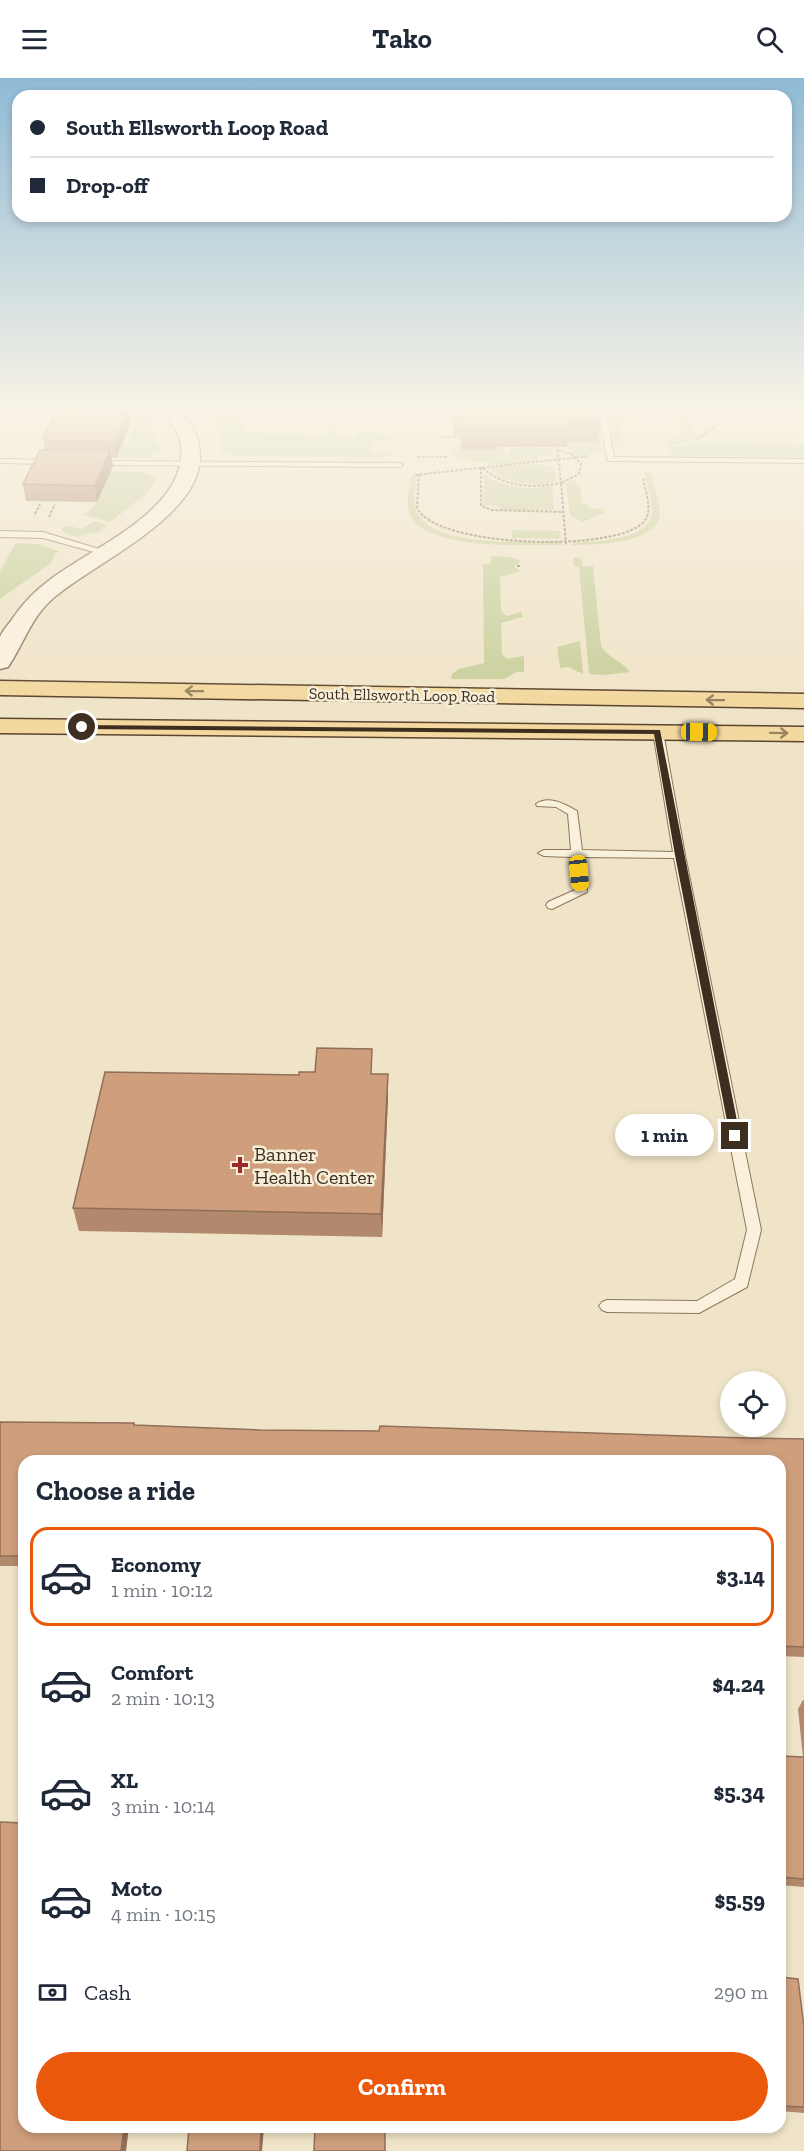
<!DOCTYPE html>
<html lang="en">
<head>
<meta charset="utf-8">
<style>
  body { margin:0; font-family:"Zilla Slab",serif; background:#f2f2f3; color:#1f2937; height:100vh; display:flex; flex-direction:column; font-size:22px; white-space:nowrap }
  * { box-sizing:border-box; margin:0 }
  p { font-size:20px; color:#747a83 }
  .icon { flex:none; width:33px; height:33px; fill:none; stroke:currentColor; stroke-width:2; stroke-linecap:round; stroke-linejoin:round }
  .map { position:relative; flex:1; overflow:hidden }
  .drawer { position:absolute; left:18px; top:1377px; width:768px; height:678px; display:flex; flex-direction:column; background:#fff; border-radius:18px; box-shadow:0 3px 9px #0003 }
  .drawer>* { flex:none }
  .hud { position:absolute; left:12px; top:12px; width:780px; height:132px; border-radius:18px; box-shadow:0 3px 9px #0003; display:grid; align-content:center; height:132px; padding:0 18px; background:#fff }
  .fabs { position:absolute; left:720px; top:1293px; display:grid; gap:12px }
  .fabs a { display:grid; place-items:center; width:66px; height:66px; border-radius:50%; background:#fff; box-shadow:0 3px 9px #0003; font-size:30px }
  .end { position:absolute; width:27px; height:27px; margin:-14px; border:8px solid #3d2e20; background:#fff; box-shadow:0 0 0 3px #fff }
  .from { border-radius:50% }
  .bubble { position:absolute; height:42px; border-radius:21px; background:#fff; box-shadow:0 3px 9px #0003; font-size:20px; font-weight:700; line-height:42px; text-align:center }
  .car { position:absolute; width:18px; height:36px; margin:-18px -9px; border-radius:8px; box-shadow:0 0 4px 2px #0007; background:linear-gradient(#f5c518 24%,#345 0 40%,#f5c518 0 76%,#345 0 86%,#f5c518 0) }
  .hud b { display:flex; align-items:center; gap:21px; height:57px; font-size:22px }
  .hud b+b { border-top:2px solid #e0e1e3 }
  .hud i { width:15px; height:15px; background:#1f2937 }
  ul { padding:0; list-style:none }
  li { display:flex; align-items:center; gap:18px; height:99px; margin:0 12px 9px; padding:0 6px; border:3px solid transparent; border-radius:18px }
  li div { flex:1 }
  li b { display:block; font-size:22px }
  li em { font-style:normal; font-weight:700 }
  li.current { border-color:#ea580c }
  li>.icon { width:54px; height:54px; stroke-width:1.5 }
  h2 { padding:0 18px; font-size:27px; line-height:72px }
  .pay { display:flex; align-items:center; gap:15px; height:66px; padding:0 18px; font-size:22px }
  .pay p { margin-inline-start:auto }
  .button { display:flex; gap:12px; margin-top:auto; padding:12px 18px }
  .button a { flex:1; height:69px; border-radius:36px; background:#ea580c; color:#fff; font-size:24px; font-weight:700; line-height:69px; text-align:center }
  header { display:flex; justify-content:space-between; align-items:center; height:78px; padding:0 18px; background:#fff; font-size:27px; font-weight:700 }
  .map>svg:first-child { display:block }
  .green { fill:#c9cf9b }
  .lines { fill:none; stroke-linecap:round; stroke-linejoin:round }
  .service-casing { stroke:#8d765c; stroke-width:2 }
  .tertiary-casing { stroke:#8d765c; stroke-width:3 }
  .primary-casing { stroke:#5b4430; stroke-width:3 }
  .path { stroke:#8d765c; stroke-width:2; stroke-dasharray:3 1.5; stroke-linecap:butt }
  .service { fill:#faf1dc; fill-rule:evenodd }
  .tertiary { fill:#faf1dc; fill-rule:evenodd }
  .primary { fill:#f3d9a0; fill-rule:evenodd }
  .wall { fill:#b2896c }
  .shaded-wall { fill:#916f58 }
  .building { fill:#cf9f7d; stroke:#916f58; stroke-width:1.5 }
  .oneway { stroke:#988460 }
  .route { fill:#3d2e20 }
  .poi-dot { fill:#9e2a2b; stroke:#f7eed8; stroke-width:2 }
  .labels { text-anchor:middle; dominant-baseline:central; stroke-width:5; stroke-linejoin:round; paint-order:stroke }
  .far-street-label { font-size:16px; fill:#3d2e20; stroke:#f7eed8 }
  .poi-label { font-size:20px; fill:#3d2e20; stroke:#f7eed8; text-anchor:start }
</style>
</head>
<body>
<header><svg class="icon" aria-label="menu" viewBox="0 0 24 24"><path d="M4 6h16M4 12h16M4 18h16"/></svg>Tako<svg class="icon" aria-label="search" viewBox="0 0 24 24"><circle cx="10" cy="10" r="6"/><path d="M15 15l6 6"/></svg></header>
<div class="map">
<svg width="804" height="2073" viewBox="0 0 804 2073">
  <rect width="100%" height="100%" fill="#f0e4c8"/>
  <g class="green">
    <polygon points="106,332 140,332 145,336 144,339 151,343 152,356 163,373 151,377 152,380 103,380 112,365 127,365 134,349 106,348 101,333"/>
    <path d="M202 332H231L246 354 326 358 332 351 335 352 333 359 356 360 359 353 382 355 392 360 373 364 372 372 376 376 390 373 391 377 380 380 233 378 221 374C222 359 216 338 202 332Z"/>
    <polygon points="672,332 686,332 692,356 700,356 691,363 667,368 666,363 683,358 678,335"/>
    <polygon points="634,335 638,336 639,339 619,343 623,366 628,371 621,373 613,364 610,343 615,337"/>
    <polygon points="600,361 601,375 580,378 565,369 567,364"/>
    <path d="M461 363V372L501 366 506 375C495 389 469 384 454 378L452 373 454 368Z"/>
    <polygon points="701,363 804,367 804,379 728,378 725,376 725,378 672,378 668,370"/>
    <polygon points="527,369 553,371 554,377 542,378 536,383 488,388 488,384 504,380 509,375 509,371"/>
    <path d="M538 386 555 390 556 403C537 410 501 405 489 390Z"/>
    <polygon points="40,392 141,394 157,400 146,416 110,444 83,437 95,428 108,398"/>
    <path d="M644 394 651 395C654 407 660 423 660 436 658 466 593 467 572 467V464C592 464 647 463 652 436 654 427 646 404 644 394Z"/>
    <path d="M484 396C501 410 530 412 552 408L554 432H502L496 427H483Z"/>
    <path d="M411 398H417C416 408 412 425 417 434 434 471 527 463 561 463L562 467C527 467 424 473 409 435 405 425 410 409 411 398Z"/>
    <polygon points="575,402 576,407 580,407 582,426 587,426 588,430 603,431 605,435 582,444 570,437 566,406"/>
    <polygon points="94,443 107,447 99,454 81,457 80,459 69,457 62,453 63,449 69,448 82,451"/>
    <polygon points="512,452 560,453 561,461 512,460"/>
    <polygon points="16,465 38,466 61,474 55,475 51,485 0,521 0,493"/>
    <polygon points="492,478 510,479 521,483 514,489 521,493 500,499 501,533 507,538 521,534 523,539 501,545 502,576 507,581 524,578 524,594 517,594 504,601 451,601 452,596 459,591 484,585 483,486 490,486"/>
    <path d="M573 479 581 480 583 488H593L601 568C608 580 622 583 630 594L604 597 589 596 579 489 574 488Z"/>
    <polygon points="580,563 583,596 568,589 560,590 557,569"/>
  </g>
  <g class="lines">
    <g class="service-casing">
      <g id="service">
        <polygon points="615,332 653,332 649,334 623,334 609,338 607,342 614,379 804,381 804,385 608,383 599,342 603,334"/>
        <polygon points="0,381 52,382 56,384 52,386 0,385"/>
        <polygon points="92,383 399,385 403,387 399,389 95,387 92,387"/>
        <polygon points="0,453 43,454 109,474 105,477 43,460 0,459"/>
        <path d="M658 651 663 654 685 777 761 1152 747 1209 699 1235 607 1234 602 1232 599 1228 602 1224 607 1222 697 1223 735 1201 747 1152 674 780 583 779 587 814 552 831 548 830 546 827 548 824 575 812 572 779 544 778 538 775 544 772H571L568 736 556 729 537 728 536 726C548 717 565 726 577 733L582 772 673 774 653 654Z"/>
      </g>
    </g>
    <g class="tertiary-casing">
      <path id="tertiary" d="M161 332H180C255 419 99 478 50 523 30 542 23 567 8 589L0 591C0 582 0 568 0 559 3 552 9 546 13 540 23 525 36 512 51 501 93 469 189 431 181 367 179 353 169 343 161 332Z"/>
    </g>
    <g class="primary-casing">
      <g id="primary">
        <polygon points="0,603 804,616 804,630 0,617"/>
        <polygon points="0,641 804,649 804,663 0,655"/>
      </g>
    </g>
    <g class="path">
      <polyline points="270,332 370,337"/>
      <polyline points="439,359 464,360"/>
      <polyline points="697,361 717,347"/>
      <polyline points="558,372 572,376 581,386 579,396 561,405 566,467"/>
      <polyline points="417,379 447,379"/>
      <polyline points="481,389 481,428 492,432 563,434"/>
      <path d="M483 390C505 410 533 410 561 405L557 369"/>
      <path d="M419 396 417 429C431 470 626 476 646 441 652 430 645 411 643 400"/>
      <polyline points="415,397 589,378"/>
      <polyline points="35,436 40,426"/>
      <polyline points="49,439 55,426"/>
      <polyline points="517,488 521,488"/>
    </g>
    <use href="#service" class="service"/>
    <use href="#tertiary" class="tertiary"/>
    <use href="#primary" class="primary"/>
  </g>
  <g class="wall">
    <polygon points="449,332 598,332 600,345 598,365 567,364 567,369 497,369 497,372 461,372 461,358 453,358 453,336 449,336"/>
    <polygon points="130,348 116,380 111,380 113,388 97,424 26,423 23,406 45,372 43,359"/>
    <polygon points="373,996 388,1019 382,1159 79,1153 73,1130 299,997"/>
    <polygon points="0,1344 134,1345 135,1347 260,1352 804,1361 804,1579 780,1578 780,1383 24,1383 24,1488 0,1488"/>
    <polygon points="803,1622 804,1622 804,1809 780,1807 780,1678 803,1679 798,1631"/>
    <polygon points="780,1899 804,1949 804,2035 780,2033"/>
  </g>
  <g class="shaded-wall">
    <polygon points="128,333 130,348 116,380 114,364"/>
    <polygon points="110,372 113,388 97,424 95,408"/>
    <polygon points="388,996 388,1019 382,1159 381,1136"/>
    <polygon points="124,2049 129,2049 126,2073 121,2073"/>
    <polygon points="261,2049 264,2049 262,2073 260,2073"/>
  </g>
  <g class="building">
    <polygon points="60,332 74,332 128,333 114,364 45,363 47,359 43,359 56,334"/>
    <polygon points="453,332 598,332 600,345 568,345 569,349 497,349 498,353 461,352 461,339 453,339"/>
    <polygon points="40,372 110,372 95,408 23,406"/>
    <polygon points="317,970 372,971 371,996 388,996 381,1136 73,1130 105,994 299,997 299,994 315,994"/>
    <polygon points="0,1344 134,1345 134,1347 260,1352 379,1353 380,1348 747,1360 804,1361 804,1569 780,1568 780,1383 24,1383 24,1478 0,1478"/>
    <polygon points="780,1678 804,1679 804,1801 780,1799"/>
    <polygon points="0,1744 24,1745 24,2049 124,2049 121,2073 0,2073"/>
    <polygon points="780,1899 798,1901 804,1949 804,2029 780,2028"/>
    <polygon points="189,2049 261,2049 260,2073 187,2073"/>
    <polygon points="315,2049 385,2049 385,2073 314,2073"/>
  </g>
  <defs><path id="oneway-shaft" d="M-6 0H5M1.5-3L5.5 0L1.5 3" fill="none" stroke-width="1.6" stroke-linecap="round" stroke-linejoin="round" transform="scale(1.5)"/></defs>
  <g class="oneway">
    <use href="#oneway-shaft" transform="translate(194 613) rotate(-179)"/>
    <use href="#oneway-shaft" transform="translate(715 622) rotate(-179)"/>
    <use href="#oneway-shaft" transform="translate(779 655) rotate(1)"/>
  </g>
  <linearGradient id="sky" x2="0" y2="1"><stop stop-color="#8fbad6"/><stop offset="0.53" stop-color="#f8f3e6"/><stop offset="1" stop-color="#f8f3e6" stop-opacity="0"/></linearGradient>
  <rect width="804" height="622" fill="url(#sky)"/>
  <polygon class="route" points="79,647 660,652 740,1058 739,1061 732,1061 730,1058 675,777 654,656 82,651"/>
  <path class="poi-dot" d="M237 1078h6v6h6v6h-6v6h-6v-6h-6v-6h6z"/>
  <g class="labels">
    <g class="far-street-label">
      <text transform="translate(402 617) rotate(1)">South Ellsworth Loop Road</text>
    </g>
    <g class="poi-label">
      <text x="254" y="1076">Banner<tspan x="254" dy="23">Health Center</tspan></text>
    </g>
  </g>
</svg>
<div class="fabs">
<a><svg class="icon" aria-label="locate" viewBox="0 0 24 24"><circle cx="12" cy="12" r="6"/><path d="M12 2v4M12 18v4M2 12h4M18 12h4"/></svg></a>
</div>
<i class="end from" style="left:82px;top:649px"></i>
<i class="end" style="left:735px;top:1058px"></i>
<div class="bubble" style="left:615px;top:1036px;width:99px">1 min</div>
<i class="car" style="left:699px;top:654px;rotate:91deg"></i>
<i class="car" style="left:579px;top:795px;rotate:174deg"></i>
<div class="hud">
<b><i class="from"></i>South Ellsworth Loop Road</b>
<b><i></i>Drop-off</b>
</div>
<section class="drawer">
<h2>Choose a ride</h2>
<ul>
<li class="current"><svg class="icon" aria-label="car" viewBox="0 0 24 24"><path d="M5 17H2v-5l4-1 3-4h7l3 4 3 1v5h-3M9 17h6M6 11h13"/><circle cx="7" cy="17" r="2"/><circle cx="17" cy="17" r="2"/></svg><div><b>Economy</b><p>1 min · 10:12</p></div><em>$3.14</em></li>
<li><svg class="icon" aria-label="car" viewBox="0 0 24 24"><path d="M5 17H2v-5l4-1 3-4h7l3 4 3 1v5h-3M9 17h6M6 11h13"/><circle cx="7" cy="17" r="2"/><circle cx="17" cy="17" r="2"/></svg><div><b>Comfort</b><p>2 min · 10:13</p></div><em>$4.24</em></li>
<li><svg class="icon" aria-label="car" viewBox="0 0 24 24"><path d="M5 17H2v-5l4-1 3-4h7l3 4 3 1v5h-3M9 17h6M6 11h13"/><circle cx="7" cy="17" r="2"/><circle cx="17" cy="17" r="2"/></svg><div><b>XL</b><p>3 min · 10:14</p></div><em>$5.34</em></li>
<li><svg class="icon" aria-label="car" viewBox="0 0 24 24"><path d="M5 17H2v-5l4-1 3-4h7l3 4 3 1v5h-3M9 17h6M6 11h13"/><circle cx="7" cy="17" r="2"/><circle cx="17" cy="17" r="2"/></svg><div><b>Moto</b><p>4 min · 10:15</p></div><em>$5.59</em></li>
</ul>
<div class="pay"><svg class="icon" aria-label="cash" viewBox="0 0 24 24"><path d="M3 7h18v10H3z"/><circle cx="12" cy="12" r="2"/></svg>Cash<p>290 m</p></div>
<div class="button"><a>Confirm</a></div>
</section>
</div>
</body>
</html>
